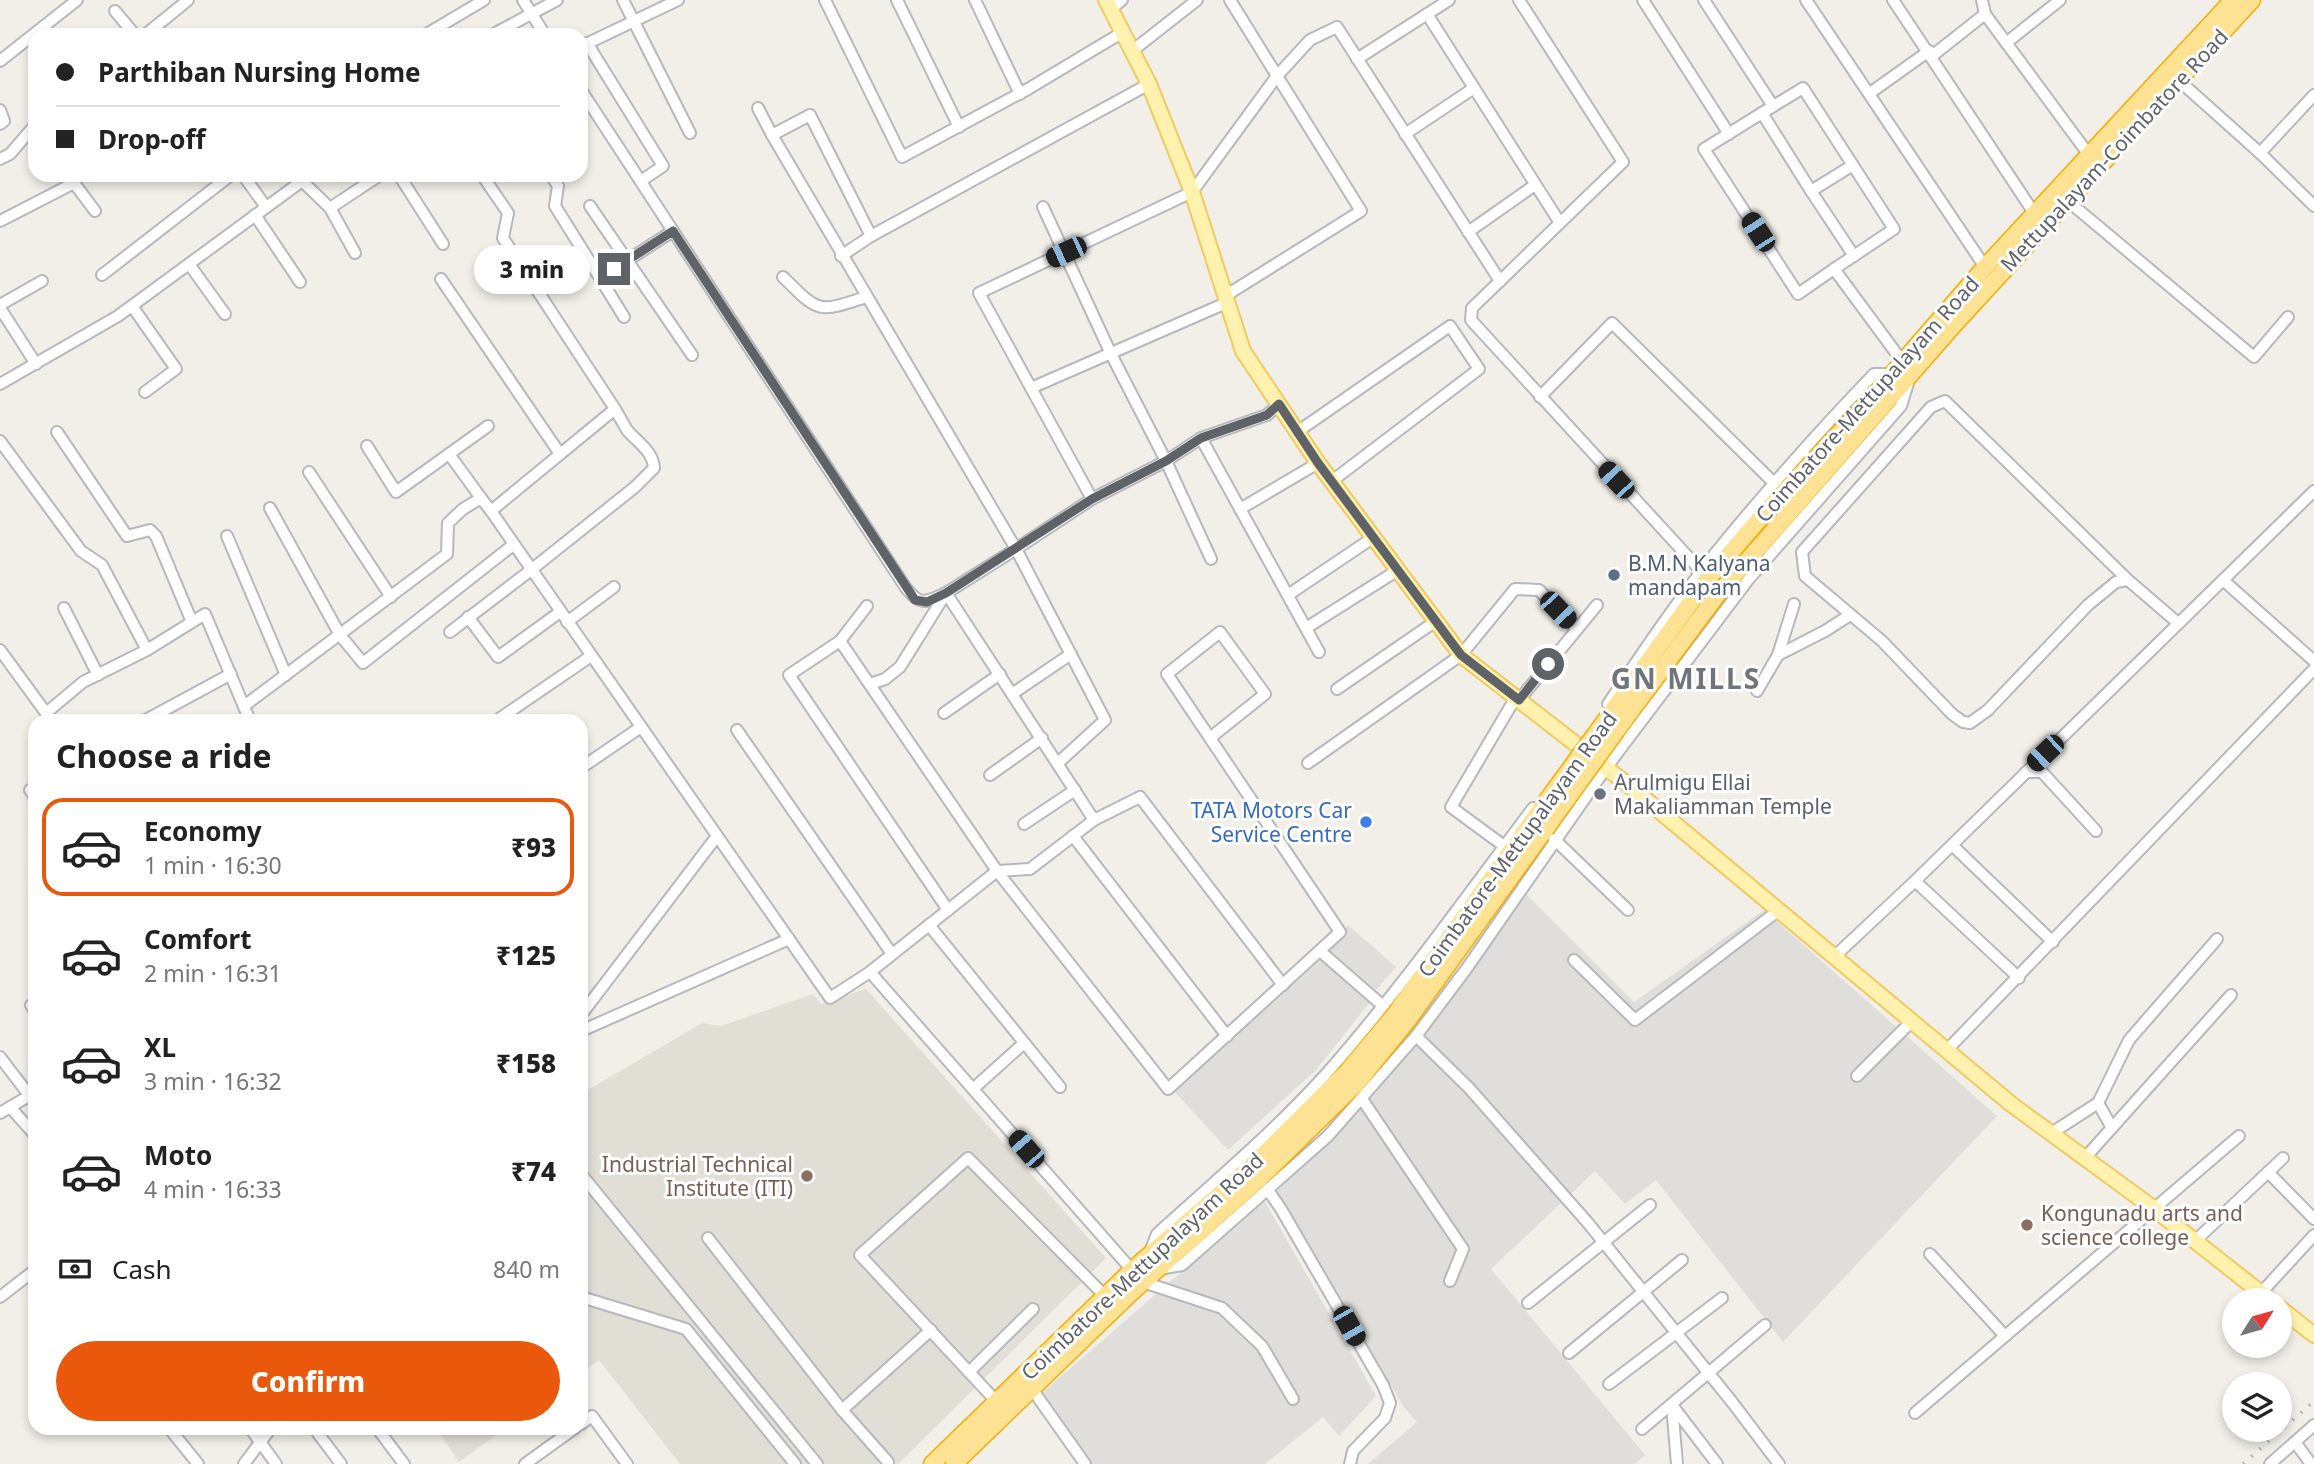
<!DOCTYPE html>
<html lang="en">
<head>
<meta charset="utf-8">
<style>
  body { margin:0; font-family:"Noto Sans",sans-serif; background:#f2f2f2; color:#222; height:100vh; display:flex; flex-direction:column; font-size:26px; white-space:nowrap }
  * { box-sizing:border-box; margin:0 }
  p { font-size:23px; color:#767676 }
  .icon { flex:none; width:38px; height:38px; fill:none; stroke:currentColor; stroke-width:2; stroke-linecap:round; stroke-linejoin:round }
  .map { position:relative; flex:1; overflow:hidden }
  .details { position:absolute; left:28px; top:714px; width:560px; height:721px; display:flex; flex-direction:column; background:#fff; border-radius:21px; box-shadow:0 4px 10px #0003 }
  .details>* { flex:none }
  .top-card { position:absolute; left:28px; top:28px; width:560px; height:154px; border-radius:21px; box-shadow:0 4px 10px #0003; display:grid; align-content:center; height:154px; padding:0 28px; background:#fff }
  .needle { width:46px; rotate:53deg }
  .buttons { position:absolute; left:2222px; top:1288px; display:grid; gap:14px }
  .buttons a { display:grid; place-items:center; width:70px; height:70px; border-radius:50%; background:#fff; box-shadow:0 4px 10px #0003; font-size:35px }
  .end { position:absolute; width:32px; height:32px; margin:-16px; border:9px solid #5f6368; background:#fff; box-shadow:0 0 0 4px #fff }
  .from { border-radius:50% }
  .bubble { position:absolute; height:49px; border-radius:24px; background:#fff; box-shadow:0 4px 10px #0003; font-size:23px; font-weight:800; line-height:49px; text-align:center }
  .car { position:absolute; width:21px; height:42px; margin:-21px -10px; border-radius:9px; box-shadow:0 0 5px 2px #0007; background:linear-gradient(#222 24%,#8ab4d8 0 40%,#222 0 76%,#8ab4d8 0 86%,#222 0) }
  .top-card b { display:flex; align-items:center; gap:24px; height:66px; font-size:26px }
  .top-card b+b { border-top:2px solid #e0e0e0 }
  .top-card i { width:18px; height:18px; background:#222 }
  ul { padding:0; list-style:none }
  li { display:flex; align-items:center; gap:21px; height:98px; margin:0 14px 10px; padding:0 14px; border:4px solid transparent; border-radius:21px }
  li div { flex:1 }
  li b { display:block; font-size:26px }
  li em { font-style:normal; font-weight:800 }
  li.on { border-color:#ea580c }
  li>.icon { width:63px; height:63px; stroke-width:1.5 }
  h2 { padding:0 28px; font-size:32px; line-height:84px }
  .pay { display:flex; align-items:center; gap:18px; height:77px; padding:0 28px; font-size:26px }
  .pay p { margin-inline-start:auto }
  .cta { display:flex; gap:14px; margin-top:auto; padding:14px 28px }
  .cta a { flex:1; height:80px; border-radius:42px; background:#ea580c; color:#fff; font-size:28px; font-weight:800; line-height:80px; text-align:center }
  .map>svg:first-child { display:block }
  .industrial { fill:#e0deda }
  .education { fill:#e1ded6 }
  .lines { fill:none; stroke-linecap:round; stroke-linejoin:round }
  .minor-casing { stroke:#b5b8bc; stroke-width:14 }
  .major-casing { stroke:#f2c960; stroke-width:18 }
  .highway-casing { stroke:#f9ab00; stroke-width:19 }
  .minor { stroke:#fff; stroke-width:10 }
  .major { stroke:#fff2af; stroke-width:14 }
  .highway { stroke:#fde293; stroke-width:16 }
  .rail { stroke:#b6b7b8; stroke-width:3.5; stroke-dasharray:2 9; stroke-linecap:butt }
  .highway-bridge-casing { stroke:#f9ab00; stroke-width:19; stroke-linecap:butt }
  .highway-bridge { stroke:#fde293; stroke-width:16 }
  .route { stroke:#5f6368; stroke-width:9 }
  .service-dot { fill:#5c6f8a; stroke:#fff; stroke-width:2.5 }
  .worship-dot { fill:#6b7280; stroke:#fff; stroke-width:2.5 }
  .shop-dot { fill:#3f7fe0; stroke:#fff; stroke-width:2.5 }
  .education-dot { fill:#8d6e63; stroke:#fff; stroke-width:2.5 }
  .labels { text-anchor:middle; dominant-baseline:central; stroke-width:6; stroke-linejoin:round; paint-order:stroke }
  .street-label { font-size:21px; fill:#5f6368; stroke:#fff }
  .service-label { font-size:21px; fill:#4e5e75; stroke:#fff; text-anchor:start }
  .worship-label { font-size:21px; fill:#5b616d; stroke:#fff; text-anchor:start }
  .shop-label { font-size:21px; fill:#366cbe; stroke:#fff; text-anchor:end }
  .education-label { font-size:21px; fill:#785e54; stroke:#fff; text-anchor:end }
  .district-label { font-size:28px; font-weight:bold; letter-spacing:2px; fill:#70757a; stroke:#fff }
</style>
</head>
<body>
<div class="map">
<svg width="2314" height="1464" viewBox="0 0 2314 1464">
  <rect width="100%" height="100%" fill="#f1efe8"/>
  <g class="industrial">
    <polygon points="1524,892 1634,1002 1764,910 1997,1116 1783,1342 1656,1180 1625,1204 1595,1171 1491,1269 1645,1455 1635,1464 1368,1464 1417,1422 1403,1406 1277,1191 1424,1031"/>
    <polygon points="1348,925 1396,967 1376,990 1328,949"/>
    <polygon points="1319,956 1371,1001 1316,1070 1228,1150 1173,1090"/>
    <polygon points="1264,1200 1376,1396 1339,1436 1323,1417 1265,1464 1088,1464 1041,1394"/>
  </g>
  <g class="education">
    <polygon points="866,989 1106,1258 898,1464 680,1464 599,1360 581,1373 581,1094 702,1023 721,1026 813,994 821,1004"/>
    <polygon points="436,1428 506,1428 459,1462"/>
  </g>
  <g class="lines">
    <g class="minor-casing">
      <g id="minor">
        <polyline points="523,0 545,35"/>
        <polyline points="623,0 690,133"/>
        <polyline points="825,0 902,157 1028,89 1123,32"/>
        <polyline points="897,0 959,127"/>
        <polyline points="975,0 1020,94"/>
        <polyline points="1643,0 1729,134"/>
        <polyline points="1704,0 1773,106"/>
        <polyline points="1806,0 1985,267"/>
        <polyline points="1893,0 2034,213"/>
        <polyline points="1982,0 1985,14"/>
        <polyline points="1111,9 1122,0"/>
        <polyline points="115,11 135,35"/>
        <polyline points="1427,14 1560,223"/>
        <polyline points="145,35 188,0"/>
        <polyline points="425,35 484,0"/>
        <polyline points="492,35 557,0"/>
        <polyline points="587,43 663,166 641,181"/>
        <polyline points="2006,43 2060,0"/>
        <polyline points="584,45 678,0"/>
        <polyline points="1132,51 1197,0"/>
        <polyline points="1932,56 1985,14 2089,155"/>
        <polyline points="1357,59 1449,0"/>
        <polyline points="0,61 77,0"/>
        <polyline points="2175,77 2260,153 2314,206"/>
        <path d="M581 90 906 588C921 607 926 602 946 593L1094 820 1030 869 997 871 870 972 1132 1270"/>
        <polyline points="1870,93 1929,51"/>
        <polyline points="758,108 772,135"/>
        <polyline points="0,110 4,121 0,124"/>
        <polyline points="1762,113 1704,149 1798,294 1834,269"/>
        <polyline points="1405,134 1474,88"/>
        <polyline points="2260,153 2314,95"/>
        <polyline points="0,159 10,154 35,125"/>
        <polyline points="1853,165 1811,191 1762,113 1803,88 1894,229 1834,269 1902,361"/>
        <polyline points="243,175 266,207"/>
        <polyline points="399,175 443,244"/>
        <polyline points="482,175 508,213 503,238 615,409 491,511 830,998 870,972"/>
        <polyline points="551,175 558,186 555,206 600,278 673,231"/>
        <polyline points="1811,191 1854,256"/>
        <polyline points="2068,201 2254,357 2288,317"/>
        <polyline points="590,206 692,355"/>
        <polyline points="1043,207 1111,354 1166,461 1211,559"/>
        <polyline points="330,208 355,253"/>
        <polyline points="255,215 300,282"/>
        <polyline points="0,221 74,183 95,211"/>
        <polyline points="1468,232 1535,185"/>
        <polyline points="841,256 871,236"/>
        <polyline points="189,264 225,314"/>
        <polyline points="102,275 231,175"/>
        <path d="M783 277C819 313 818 313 866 297"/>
        <polyline points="600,278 624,317"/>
        <polyline points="441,279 560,454"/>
        <polyline points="1500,281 1472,308 1471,320 1702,572"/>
        <polyline points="1225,296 1361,211 1230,0"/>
        <polyline points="1226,303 1031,388 979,293 1192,192 1277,76 1310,40 1337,27 1500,281 1623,162 1519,0"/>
        <polyline points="0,305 42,281"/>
        <polyline points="132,306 176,369 145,392"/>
        <polyline points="0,308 36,364"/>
        <polyline points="0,384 118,316 302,181 330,208 380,175"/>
        <polyline points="1031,388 1092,499 1166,461 1201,438 1319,652"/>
        <polyline points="1540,397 1612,323 1774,483"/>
        <polyline points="57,432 127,536 150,530 156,536 192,622"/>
        <polyline points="1297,432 1450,326 1479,369 1332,481"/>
        <polyline points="1201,438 1267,415 1279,404"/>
        <polyline points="0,441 81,551 102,565 147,650 205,614 250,721"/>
        <polyline points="367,446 396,492 488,426"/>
        <polyline points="449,454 481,498"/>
        <polyline points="309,472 391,597"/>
        <polyline points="270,508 340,635 363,663 513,545"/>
        <polyline points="1240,509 1318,463"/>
        <polyline points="227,536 286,675"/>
        <polyline points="2128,580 1945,401 1931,407 1802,552 1805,576 1882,641 1952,714 1963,722 1970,723 1988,710 2088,605 2116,582 2128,580 2178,623"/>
        <polyline points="2223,580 2314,661"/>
        <polyline points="1288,595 1374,537"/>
        <polyline points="64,608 98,675"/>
        <polyline points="468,617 498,657 560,612"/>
        <polyline points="567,622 614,587"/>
        <polyline points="1306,628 1398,570"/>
        <path d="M450 632 531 570 635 487 654 468C653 451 637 442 627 430 623 423 619 416 615 409"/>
        <polyline points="840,641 867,606"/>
        <polyline points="0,650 46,713 83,682 147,650"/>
        <polyline points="1778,655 1825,631 1850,615"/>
        <polyline points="870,684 885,679 900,667 946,593 1016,549 772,135 810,115 871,236 1149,84"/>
        <polyline points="1337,689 1436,621"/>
        <polyline points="1757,691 1778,655 1794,604"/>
        <polyline points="1012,694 1071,654"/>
        <polyline points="1519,700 1597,605"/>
        <path d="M1608 704C1643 652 1678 600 1717 551 1767 490 1819 431 1874 374H1891"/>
        <polyline points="244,706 447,554 448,523 463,509 481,498 491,511"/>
        <polyline points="944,713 1000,674"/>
        <polyline points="144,721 231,674"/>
        <polyline points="496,721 591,656"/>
        <polyline points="737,730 892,954"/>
        <polyline points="1058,763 1105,720 1016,549 1092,499"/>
        <polyline points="1308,763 1461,655 1515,589 1539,590 1577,629"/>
        <polyline points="581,768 641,727"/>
        <polyline points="2026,772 2042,772 2096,831"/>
        <polyline points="990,775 1042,738"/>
        <polyline points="35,787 30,790 35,797"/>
        <polyline points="1094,820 1140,797 1283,985"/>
        <polyline points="1024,824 1075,790"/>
        <polyline points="1073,836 1227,1036"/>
        <polyline points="1554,839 1628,910"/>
        <polyline points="1952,845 2053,942"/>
        <polyline points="1504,846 1451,807 1516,697"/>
        <polyline points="1915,881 2019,978"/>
        <path d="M948 910 789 675 840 641 997 871 1168 1089 1340 932C1283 846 1225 760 1167 674L1220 632 1265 694 1210 738"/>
        <polyline points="929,925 1060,1087"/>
        <polyline points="1320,951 1382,1005"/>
        <polyline points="1835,956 1915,881 2314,491"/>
        <polyline points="1574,960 1635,1020 1779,910"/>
        <polyline points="31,1005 35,1012"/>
        <polyline points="581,1015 717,836"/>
        <polyline points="581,1031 789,939"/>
        <polyline points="1416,1036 1469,1088 1588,1223 1732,1402 1779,1464"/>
        <polyline points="1946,1051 2314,669"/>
        <polyline points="0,1057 29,1095"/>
        <polyline points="1857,1076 1911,1022"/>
        <polyline points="973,1089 1024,1043"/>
        <polyline points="1362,1099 1463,1249 1450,1281"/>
        <polyline points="10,1107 35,1135"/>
        <polyline points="0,1113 34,1093"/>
        <polyline points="2112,1128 2098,1103 2129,1040 2217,939"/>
        <polyline points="2050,1134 2098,1103"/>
        <polyline points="2084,1159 2231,995"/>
        <polyline points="2268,1172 2314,1219"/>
        <polyline points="581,1174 817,1464"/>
        <polyline points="1268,1190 1281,1209 1383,1385 1390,1403 1385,1418 1353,1451 1350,1464"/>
        <polyline points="708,1238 842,1410 888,1462"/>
        <polyline points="2195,1241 2283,1158"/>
        <path d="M1150 1252 1157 1234C1214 1182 1275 1131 1327 1073 1401 989 1466 897 1533 808"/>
        <polyline points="1930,1254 2005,1336"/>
        <polyline points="1159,1269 1182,1265 1328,1136 1416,1036 1467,968 1606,768 1748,580 1901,406 1909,380"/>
        <polyline points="1143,1282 1222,1308 1262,1346 1293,1399"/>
        <polyline points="2261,1293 2314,1235"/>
        <polyline points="0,1297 35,1270"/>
        <polyline points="581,1297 686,1329 795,1464"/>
        <polyline points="1528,1303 1650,1205"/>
        <polyline points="1569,1353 1682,1260"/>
        <polyline points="969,1372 1033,1309"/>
        <polyline points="1609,1384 1722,1298"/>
        <polyline points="1032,1389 1085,1464"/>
        <polyline points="996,1401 860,1255 968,1158 1105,1296"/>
        <polyline points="1672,1405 1717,1464"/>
        <polyline points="1672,1405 1677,1464"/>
        <polyline points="842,1410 931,1330"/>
        <polyline points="1915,1413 2239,1136"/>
        <polyline points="581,1424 592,1416 627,1464"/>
        <polyline points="169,1428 198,1464"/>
        <polyline points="250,1428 276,1464"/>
        <polyline points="314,1428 341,1464"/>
        <polyline points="377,1428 404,1464"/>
        <polyline points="1642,1429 1765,1325"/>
        <polyline points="2295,1442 2311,1464"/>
        <polyline points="244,1464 271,1428"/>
        <polyline points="525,1464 575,1428"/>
        <polyline points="2270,1464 2314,1425"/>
      </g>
    </g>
    <g class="major-casing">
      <g id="major">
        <polyline points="1106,0 1149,84 1192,192 1243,351 1318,463 1461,655 1627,784 2011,1104 2153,1208 2270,1300"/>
        <polyline points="2280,1308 2314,1335"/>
      </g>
    </g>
    <g class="highway-casing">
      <g id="highway">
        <polyline points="1605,721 1707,580 1770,507 1862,409 1985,267 2233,0"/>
        <polyline points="1617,730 1717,595 1953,326 2252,0"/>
        <polyline points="932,1464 1132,1270 1251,1167 1346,1073 1396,1013 1545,803"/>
        <polyline points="954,1464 1132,1292 1260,1178 1357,1083 1408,1020 1557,813"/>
      </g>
    </g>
    <use href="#minor" class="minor"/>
    <use href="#major" class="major"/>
    <use href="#highway" class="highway"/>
    <polyline class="rail" points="2243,1464 2314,1401"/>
    <g class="highway-bridge-casing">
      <g id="highway-bridge">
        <polyline points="1545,803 1605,721"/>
        <polyline points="1557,813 1617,730"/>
      </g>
    </g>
    <use href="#highway-bridge" class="highway-bridge"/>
  </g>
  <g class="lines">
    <polyline class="route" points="614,269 673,231 915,600 927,602 946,593 1092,499 1166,461 1201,438 1267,415 1279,404 1318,463 1461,655 1519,700 1548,664"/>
  </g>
  <circle class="service-dot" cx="1614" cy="575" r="7"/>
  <circle class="worship-dot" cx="1600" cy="794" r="7"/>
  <circle class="shop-dot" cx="1366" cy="822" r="7"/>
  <g class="education-dot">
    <circle cx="807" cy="1176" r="7"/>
    <circle cx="2027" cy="1225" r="7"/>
  </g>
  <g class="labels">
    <g class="street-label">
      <text transform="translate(2114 150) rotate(-47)">Mettupalayam-Coimbatore Road</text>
      <text transform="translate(1867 399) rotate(-48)">Coimbatore-Mettupalayam Road</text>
      <text transform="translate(1517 844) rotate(-54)">Coimbatore-Mettupalayam Road</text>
      <text transform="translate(1142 1266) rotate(-43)">Coimbatore-Mettupalayam Road</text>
    </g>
    <g class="service-label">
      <text x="1628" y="563">B.M.N Kalyana<tspan x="1628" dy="24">mandapam</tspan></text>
    </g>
    <g class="worship-label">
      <text x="1614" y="782">Arulmigu Ellai<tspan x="1614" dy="24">Makaliamman Temple</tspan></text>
    </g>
    <g class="shop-label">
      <text x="1352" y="810">TATA Motors Car<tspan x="1352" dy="24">Service Centre</tspan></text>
    </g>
    <g class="education-label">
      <text x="793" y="1164">Industrial Technical<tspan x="793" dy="24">Institute (ITI)</tspan></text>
      <text x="2041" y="1213" text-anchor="start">Kongunadu arts and<tspan x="2041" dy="24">science college</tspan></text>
    </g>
    <g class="district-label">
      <text x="1686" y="678">GN MILLS</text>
    </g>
  </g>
</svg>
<div class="buttons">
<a><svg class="needle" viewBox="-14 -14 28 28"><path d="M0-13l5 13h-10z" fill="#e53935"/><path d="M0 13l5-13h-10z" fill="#767676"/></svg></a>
<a><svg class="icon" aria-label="layers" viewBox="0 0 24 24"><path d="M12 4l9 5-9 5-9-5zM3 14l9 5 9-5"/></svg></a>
</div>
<i class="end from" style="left:1548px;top:664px"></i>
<i class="end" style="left:614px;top:269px"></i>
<div class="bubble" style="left:474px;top:245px;width:116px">3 min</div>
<i class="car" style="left:1758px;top:232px;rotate:327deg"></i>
<i class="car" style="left:1066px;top:252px;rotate:245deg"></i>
<i class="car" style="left:1616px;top:480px;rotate:317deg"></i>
<i class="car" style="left:1558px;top:610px;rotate:136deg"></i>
<i class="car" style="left:2045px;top:753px;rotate:226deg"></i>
<i class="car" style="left:1026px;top:1149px;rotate:319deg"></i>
<i class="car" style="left:1349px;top:1326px;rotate:150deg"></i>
<div class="top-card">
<b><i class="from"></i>Parthiban Nursing Home</b>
<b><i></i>Drop-off</b>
</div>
<section class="details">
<h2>Choose a ride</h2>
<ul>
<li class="on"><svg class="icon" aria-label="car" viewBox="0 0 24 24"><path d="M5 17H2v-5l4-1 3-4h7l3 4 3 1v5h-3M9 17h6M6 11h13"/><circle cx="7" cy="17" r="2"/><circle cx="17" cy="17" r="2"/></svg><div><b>Economy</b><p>1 min · 16:30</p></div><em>₹93</em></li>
<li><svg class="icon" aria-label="car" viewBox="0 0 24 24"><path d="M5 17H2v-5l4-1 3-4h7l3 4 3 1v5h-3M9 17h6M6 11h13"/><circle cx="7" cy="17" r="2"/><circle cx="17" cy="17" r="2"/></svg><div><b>Comfort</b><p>2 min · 16:31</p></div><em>₹125</em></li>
<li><svg class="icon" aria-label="car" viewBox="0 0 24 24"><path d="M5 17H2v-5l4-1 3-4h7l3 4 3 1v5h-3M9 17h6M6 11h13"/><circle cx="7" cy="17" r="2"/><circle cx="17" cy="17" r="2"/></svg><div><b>XL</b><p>3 min · 16:32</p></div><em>₹158</em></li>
<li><svg class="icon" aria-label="car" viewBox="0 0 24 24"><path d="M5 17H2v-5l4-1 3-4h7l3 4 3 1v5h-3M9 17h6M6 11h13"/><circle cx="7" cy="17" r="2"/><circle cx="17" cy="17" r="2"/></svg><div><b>Moto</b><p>4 min · 16:33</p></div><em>₹74</em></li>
</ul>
<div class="pay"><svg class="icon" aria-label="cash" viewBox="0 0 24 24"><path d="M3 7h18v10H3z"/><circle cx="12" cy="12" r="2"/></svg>Cash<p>840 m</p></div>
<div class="cta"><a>Confirm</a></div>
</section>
</div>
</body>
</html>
